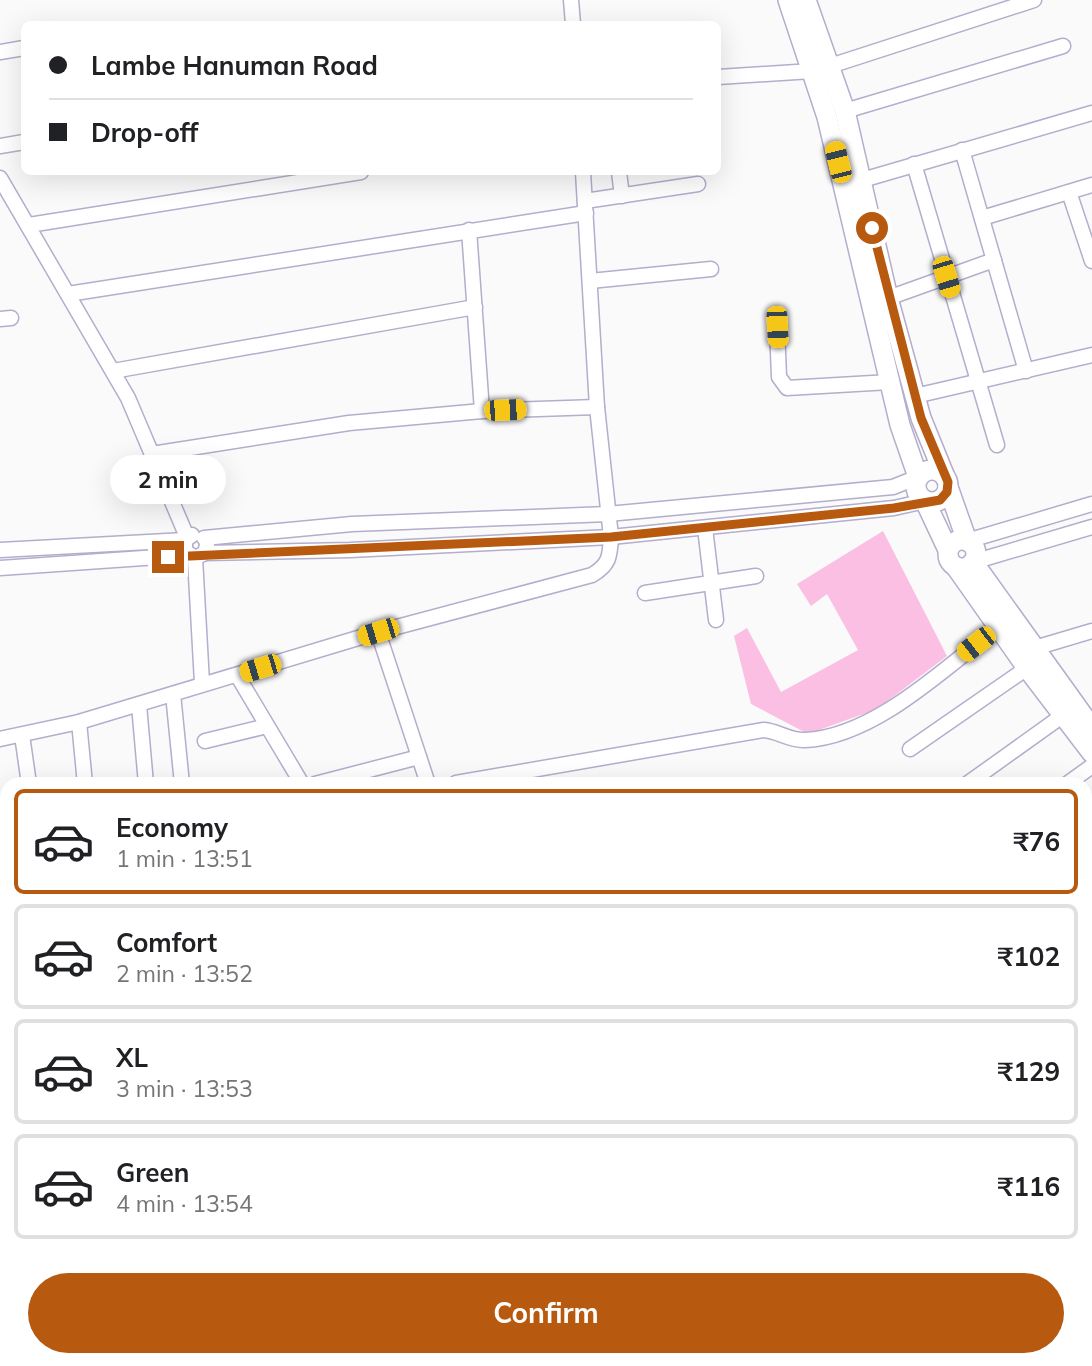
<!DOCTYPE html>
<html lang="en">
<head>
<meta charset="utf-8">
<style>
  body { margin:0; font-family:Mulish,sans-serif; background:#f2f2f2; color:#202124; height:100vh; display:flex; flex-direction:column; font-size:26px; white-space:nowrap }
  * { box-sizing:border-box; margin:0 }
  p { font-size:23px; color:#757577 }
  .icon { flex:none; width:38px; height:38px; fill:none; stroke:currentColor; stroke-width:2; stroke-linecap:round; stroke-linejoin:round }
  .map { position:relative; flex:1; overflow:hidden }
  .details { position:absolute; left:0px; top:777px; width:1092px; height:590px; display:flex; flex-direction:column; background:#fff; border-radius:21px 21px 0 0; box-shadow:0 7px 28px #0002 }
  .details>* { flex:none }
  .top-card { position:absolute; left:21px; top:21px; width:700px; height:154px; border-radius:10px; box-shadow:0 7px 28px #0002; display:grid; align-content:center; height:154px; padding:0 28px; background:#fff }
  .end { position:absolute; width:32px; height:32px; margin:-16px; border:9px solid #b85910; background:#fff; box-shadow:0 0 0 4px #fff }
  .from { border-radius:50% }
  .bubble { position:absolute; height:49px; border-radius:24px; background:#fff; box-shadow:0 7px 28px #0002; font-size:23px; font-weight:700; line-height:49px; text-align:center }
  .car { position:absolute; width:21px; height:42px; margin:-21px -10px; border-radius:9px; box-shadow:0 0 5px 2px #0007; background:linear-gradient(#f5c518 24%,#345 0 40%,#f5c518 0 76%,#345 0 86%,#f5c518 0) }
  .top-card b { display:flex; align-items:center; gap:24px; height:66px; font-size:26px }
  .top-card b+b { border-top:2px solid #e0e0e0 }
  .top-card i { width:18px; height:18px; background:#202124 }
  ul { padding:12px 0 0; list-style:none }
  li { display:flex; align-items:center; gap:21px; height:105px; margin:0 14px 10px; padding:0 14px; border:4px solid #e0e0e0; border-radius:10px }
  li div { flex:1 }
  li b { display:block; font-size:26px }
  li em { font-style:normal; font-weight:700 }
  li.selected { border-color:#b85910 }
  li>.icon { width:63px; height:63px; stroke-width:1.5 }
  .cta { display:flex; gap:14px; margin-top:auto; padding:14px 28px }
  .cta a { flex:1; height:80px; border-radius:42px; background:#b85910; color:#fff; font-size:28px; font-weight:700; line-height:80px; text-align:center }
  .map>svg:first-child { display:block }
  .green { fill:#fbbfe3 }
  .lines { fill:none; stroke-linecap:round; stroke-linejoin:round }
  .minor-casing { stroke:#b4adcc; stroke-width:17 }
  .major-casing { stroke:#b4adcc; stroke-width:22 }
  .minor { stroke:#fff; stroke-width:14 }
  .major { stroke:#fff; stroke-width:19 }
  .route { stroke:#b85910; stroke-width:9 }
</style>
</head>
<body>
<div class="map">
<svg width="1092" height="1366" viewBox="0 0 1092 1366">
  <rect width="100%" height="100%" fill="#fafafa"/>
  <polygon class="green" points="883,531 947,656 877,709 808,734 751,704 734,636 747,628 781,692 858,650 827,594 811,606 797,584"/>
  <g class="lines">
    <g class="minor-casing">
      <g id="minor">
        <polyline points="571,0 573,24"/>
        <polyline points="0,52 24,48"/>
        <polyline points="830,66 1034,0"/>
        <polyline points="718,77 812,71"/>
        <polyline points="845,111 1063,46"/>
        <polyline points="0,146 24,142"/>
        <polyline points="962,150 1026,371"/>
        <polyline points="914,164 997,445"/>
        <polyline points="619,172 622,196"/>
        <polyline points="0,178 128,398 187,537"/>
        <polyline points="852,183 1092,113"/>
        <polyline points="1069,192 1092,261"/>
        <polyline points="585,201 698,184"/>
        <polyline points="982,218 1092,185"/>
        <polyline points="29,225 361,172"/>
        <polyline points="469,230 482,411"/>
        <polyline points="590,281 711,269"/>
        <polyline points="68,294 586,213"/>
        <polyline points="888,298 994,260"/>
        <polyline points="0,319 11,318"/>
        <polyline points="777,327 779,377 787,388 890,382"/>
        <polyline points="113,371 475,307"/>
        <polyline points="915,396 1092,355"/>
        <polyline points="152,454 349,423 482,411 597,407"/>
        <polyline points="705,528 716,620"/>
        <polyline points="204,538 352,524 608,514 893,487 918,477"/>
        <polyline points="185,540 185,551 195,558 205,553 207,545"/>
        <polyline points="967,541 1092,504"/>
        <polyline points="0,550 185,540 192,535"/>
        <polyline points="205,553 350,550 611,537 894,508 925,501"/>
        <polyline points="195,558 202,683"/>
        <polyline points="973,562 1092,527"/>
        <polyline points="0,568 187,555"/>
        <polyline points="645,593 756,576"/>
        <polyline points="378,632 428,784"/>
        <polyline points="1028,650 1092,631"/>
        <polyline points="237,675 302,784"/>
        <polyline points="173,694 182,784"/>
        <polyline points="139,705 146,784"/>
        <polyline points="79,722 85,784"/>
        <polyline points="22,735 29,784"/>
        <path d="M0 739 79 722 378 632 592 575C609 565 610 557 611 537L597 407 583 172"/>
        <polyline points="205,741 267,726"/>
        <polyline points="910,749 1027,668"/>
        <path d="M456 783 764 730C778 731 790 741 805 740 874 737 945 668 998 627"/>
        <polyline points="315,784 419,757"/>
        <polyline points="967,784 1062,716"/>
        <polyline points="1067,784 1092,766"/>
        <polyline points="1085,852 1092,846"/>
        <polyline points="1085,946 1092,944"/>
        <polyline points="0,956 7,954"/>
        <polyline points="1085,1032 1092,1030"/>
        <polyline points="0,1089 7,1088"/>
        <polyline points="1085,1113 1092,1111"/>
        <polyline points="1085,1190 1092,1188"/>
        <polyline points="0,1217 7,1216"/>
        <polyline points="1085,1258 1092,1256"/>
        <polyline points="0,1295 2,1304"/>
        <polyline points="1085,1326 1092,1323"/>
        <polyline points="71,1360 73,1366"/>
        <polyline points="139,1360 141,1366"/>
        <polyline points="206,1360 207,1366"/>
        <polyline points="272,1360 273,1366"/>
        <polyline points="452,1360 454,1366"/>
        <polyline points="651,1360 655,1366"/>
        <polyline points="692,1360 693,1366"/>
        <polyline points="734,1360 735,1366"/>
        <polyline points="794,1360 796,1366"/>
        <polyline points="869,1360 871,1366"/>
        <polyline points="0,1363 20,1360"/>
        <polyline points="358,1366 385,1360"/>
        <polyline points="949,1366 970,1360"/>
      </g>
    </g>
    <g class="major-casing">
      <g id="major">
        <polyline points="788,0 827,117 900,425 918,477"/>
        <polyline points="806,0 845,111 888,298 921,418 945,477"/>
        <circle cx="932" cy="486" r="16"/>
        <polyline points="948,487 967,541"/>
        <polyline points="925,501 948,550"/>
        <circle cx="962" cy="554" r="14"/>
        <polyline points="973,562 1092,728"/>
        <polyline points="956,567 1027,668 1092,753"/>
      </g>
    </g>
    <use href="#minor" class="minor"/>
    <use href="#major" class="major"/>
  </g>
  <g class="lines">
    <polyline class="route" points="168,557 611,537 894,508 940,500 947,492 948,482 921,418 872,228"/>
  </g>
</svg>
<i class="end from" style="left:872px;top:228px"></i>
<i class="end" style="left:168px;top:557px"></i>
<div class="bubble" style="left:110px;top:455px;width:116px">2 min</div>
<i class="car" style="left:838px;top:162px;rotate:346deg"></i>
<i class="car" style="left:946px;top:277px;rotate:163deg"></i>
<i class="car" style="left:777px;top:327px;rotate:177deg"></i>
<i class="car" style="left:505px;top:410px;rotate:88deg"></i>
<i class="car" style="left:378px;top:632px;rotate:253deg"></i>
<i class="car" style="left:976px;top:644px;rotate:232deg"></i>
<i class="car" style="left:260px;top:668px;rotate:253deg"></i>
<div class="top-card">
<b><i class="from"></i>Lambe Hanuman Road</b>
<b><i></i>Drop-off</b>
</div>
<section class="details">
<ul>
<li class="selected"><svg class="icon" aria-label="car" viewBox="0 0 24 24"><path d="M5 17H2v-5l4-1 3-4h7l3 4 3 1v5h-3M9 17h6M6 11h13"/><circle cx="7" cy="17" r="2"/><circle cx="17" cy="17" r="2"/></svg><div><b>Economy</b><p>1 min · 13:51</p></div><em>₹76</em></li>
<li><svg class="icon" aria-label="car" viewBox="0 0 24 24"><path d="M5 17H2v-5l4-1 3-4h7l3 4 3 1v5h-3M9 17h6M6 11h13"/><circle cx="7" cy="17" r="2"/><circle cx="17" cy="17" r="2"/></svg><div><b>Comfort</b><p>2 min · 13:52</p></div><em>₹102</em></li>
<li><svg class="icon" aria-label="car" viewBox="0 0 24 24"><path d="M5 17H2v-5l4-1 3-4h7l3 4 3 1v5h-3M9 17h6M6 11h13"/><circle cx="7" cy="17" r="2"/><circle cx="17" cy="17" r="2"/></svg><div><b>XL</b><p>3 min · 13:53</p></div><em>₹129</em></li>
<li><svg class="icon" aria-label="car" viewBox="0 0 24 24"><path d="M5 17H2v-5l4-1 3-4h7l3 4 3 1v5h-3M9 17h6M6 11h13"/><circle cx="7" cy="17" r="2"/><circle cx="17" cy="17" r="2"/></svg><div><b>Green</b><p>4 min · 13:54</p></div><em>₹116</em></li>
</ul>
<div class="cta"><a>Confirm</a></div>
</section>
</div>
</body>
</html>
